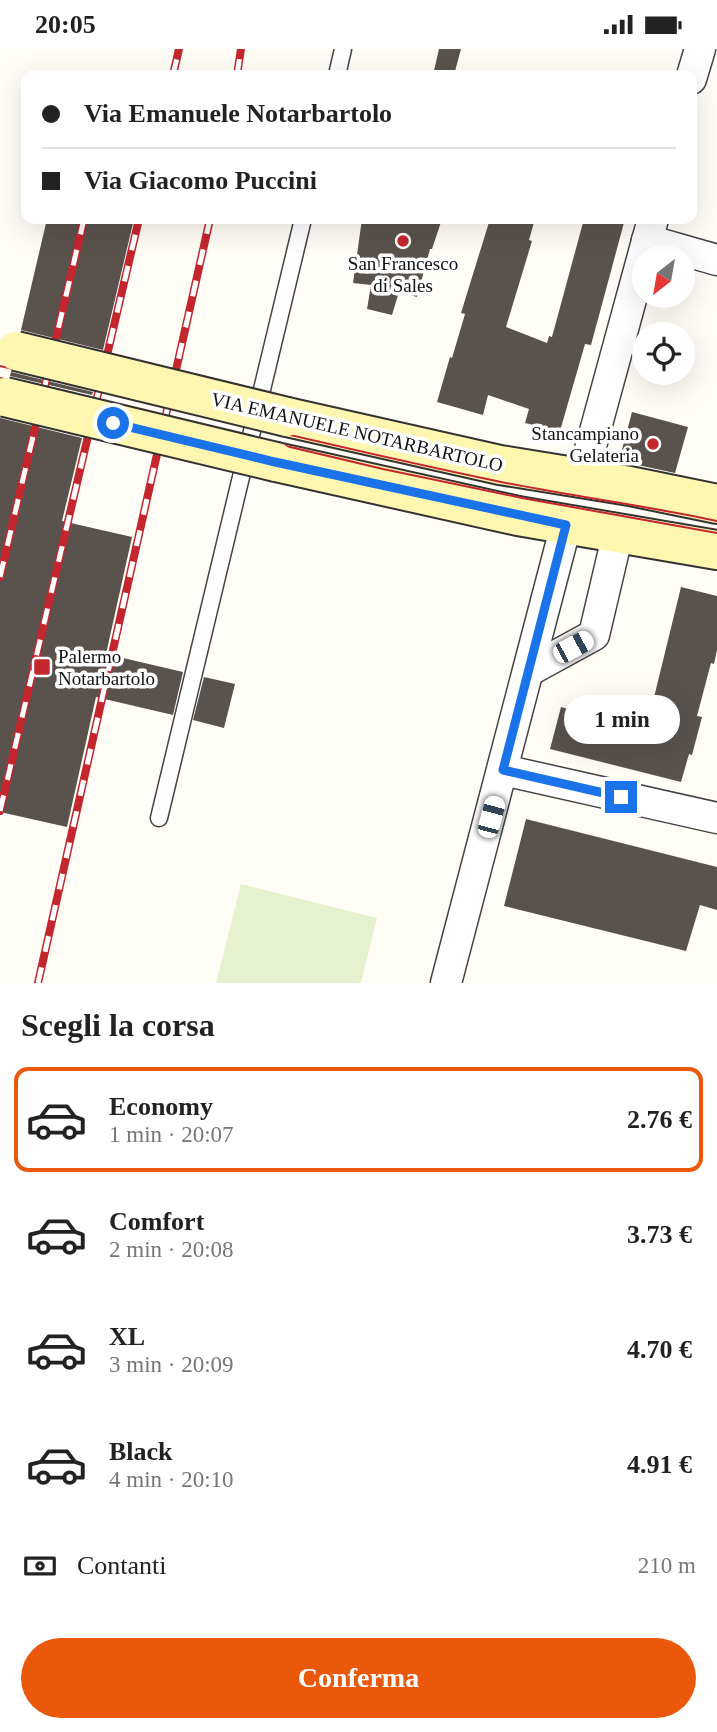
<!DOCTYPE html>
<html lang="it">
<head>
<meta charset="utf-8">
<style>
  body { margin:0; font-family:Georgia,serif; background:#f2f2f2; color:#222; height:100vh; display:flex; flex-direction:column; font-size:26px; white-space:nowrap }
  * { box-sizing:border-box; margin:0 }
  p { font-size:23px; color:#767676 }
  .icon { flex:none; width:38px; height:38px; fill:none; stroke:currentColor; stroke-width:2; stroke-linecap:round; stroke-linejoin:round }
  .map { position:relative; height:934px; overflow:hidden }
  .side { display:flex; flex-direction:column; background:#fff; flex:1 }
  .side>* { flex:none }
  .top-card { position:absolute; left:21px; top:21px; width:676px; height:154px; border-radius:14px; box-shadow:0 7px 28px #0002; display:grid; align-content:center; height:154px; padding:0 21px; background:#fff }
  .needle { width:46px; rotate:211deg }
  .buttons { position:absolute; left:632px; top:196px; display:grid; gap:14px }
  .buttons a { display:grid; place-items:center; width:63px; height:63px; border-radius:50%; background:#fff; box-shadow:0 7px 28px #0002; font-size:35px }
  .end { position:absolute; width:32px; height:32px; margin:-16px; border:9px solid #1a73e8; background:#fff; box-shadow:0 0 0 4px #fff }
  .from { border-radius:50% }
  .bubble { position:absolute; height:49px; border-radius:24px; background:#fff; box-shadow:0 7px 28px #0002; font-size:23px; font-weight:700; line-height:49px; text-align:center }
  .car { position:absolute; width:21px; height:42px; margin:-21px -10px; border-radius:9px; box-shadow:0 0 5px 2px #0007; background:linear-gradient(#fff 24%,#345 0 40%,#fff 0 76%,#345 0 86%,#fff 0) }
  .top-card b { display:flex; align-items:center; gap:24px; height:66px; font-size:26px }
  .top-card b+b { border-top:2px solid #e0e0e0 }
  .top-card i { width:18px; height:18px; background:#222 }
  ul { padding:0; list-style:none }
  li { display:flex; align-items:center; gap:21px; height:105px; margin:0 14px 10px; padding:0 7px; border:4px solid transparent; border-radius:14px }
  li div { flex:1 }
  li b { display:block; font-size:26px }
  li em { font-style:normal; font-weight:700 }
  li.active { border-color:#ea580c }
  li>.icon { width:63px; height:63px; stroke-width:1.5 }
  h2 { padding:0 21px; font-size:32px; line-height:84px }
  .pay { display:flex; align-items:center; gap:18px; height:77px; padding:0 21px; font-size:26px }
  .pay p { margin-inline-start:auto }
  .button { display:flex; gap:14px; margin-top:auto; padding:14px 21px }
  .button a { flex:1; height:80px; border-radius:42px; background:#ea580c; color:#fff; font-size:28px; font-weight:700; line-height:80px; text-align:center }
  .status { display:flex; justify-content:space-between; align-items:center; height:49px; padding:0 35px; background:#fff; direction:ltr }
  .status svg { height:19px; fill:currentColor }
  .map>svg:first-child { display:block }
  .pitch { fill:#e6f2cf }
  .building { fill:#5a524d }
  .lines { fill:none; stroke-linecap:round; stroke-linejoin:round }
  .lane-casing { stroke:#444; stroke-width:19 }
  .street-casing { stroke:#444; stroke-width:33 }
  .secondary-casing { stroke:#333; stroke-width:42 }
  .lane { stroke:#fff; stroke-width:16 }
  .street { stroke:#fff; stroke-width:30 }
  .secondary { stroke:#fff6b0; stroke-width:38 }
  .tram { stroke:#c4262e; stroke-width:2 }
  .rail-casing { stroke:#c4262e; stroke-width:8 }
  .rail { stroke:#fff; stroke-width:5; stroke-dasharray:16; stroke-linecap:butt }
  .secondary-bridge-casing { stroke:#333; stroke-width:42; stroke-linecap:butt }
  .secondary-bridge { stroke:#fff6b0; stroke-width:38 }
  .route { stroke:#1a73e8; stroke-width:9 }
  .poi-dot { fill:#c4262e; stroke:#fff; stroke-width:2.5 }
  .labels { text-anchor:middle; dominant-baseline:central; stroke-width:7; stroke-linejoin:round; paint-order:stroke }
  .poi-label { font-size:19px; fill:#111; stroke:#fff }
  .street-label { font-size:19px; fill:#111; stroke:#fff }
</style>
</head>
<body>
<div class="status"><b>20:05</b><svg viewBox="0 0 49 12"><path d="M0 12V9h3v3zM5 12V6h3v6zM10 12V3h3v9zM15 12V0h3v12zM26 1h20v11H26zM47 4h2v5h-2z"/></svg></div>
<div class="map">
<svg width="717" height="934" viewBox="0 0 717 934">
  <rect width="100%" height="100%" fill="#fffdf5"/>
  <polygon class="pitch" points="241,835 377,869 361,934 216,934"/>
  <g class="building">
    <polygon points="439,0 461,0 454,26 433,26"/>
    <polygon points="47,170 134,170 103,301 21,281"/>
    <polygon points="362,170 442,170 432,200 430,200 417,248 399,243 392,266 367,260 371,236 353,234"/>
    <polygon points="490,170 535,170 529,191 532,192 506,278 547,294 549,287 552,288 584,170 625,170 591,296 585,295 560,382 525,374 529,360 488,346 483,366 437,353 450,308 452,309 465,265 461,264"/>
    <polygon points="11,323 93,343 92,346 10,327"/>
    <polygon points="632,363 688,378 675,424 619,412"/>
    <polygon points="0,369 82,389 62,472 132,488 106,605 183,623 173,666 96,648 67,778 0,763"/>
    <polygon points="681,538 717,547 717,601 714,615 711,614 697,667 702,668 692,706 689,705 681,733 550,700 561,658 646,681"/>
    <polygon points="204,628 235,635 224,679 193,671"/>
    <polygon points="526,770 717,818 717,861 700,856 686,902 504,857"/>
  </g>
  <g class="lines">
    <g class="lane-casing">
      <g id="lane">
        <polyline points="337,26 343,0"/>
        <polyline points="159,769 303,170"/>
      </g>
    </g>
    <g class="street-casing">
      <g id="street">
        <polyline points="691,30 700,0"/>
        <polyline points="647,191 717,211"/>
        <polyline points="582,430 653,170"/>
        <polyline points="530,621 594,586 618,484"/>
        <polyline points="503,721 717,769"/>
        <polyline points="446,934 566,476"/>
      </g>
    </g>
    <g class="secondary-casing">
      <g id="secondary">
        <polyline points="287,368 500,416 630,437 717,455"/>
        <polyline points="276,413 518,467 717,501"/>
      </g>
    </g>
    <use href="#lane" class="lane"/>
    <use href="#street" class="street"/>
    <use href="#secondary" class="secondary"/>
    <g class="tram">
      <path d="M0 317C161 355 320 395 482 429 560 446 639 455 717 472"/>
      <polyline points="0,329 383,420 522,449 717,484"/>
    </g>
    <g class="rail-casing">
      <g id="rail">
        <polyline points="173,26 179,0"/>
        <polyline points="237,26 241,0"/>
        <polyline points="0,528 84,170"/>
        <polyline points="0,762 139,170"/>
        <polyline points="38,934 210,170"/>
      </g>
    </g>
    <use href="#rail" class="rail"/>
    <g class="secondary-bridge-casing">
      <g id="secondary-bridge">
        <polyline points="16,302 287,368"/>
        <polyline points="5,348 276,413"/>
      </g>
    </g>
    <use href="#secondary-bridge" class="secondary-bridge"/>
  </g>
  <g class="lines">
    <polyline class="route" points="113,374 275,413 566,476 503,721 621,748"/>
  </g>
  <g class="poi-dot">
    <circle cx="403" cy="192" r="7"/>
    <circle cx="653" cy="395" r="7"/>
    <rect x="33" y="609" width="18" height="18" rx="3.5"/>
  </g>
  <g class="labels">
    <g class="poi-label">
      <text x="403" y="214">San Francesco<tspan x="403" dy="22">di Sales</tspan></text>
      <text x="639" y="384" text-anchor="end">Stancampiano<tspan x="639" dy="22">Gelateria</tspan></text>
      <text x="58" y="607" text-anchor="start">Palermo<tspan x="58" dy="22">Notarbartolo</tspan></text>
    </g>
    <g class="street-label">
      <text transform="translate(357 383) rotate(13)">VIA EMANUELE NOTARBARTOLO</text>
    </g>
  </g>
</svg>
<div class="buttons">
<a><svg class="needle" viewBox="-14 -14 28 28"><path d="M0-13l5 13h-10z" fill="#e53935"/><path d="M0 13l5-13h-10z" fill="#767676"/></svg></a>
<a><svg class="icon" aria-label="locate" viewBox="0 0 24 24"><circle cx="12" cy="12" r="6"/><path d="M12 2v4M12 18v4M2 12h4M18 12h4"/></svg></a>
</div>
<i class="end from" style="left:113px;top:374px"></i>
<i class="end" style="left:621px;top:748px"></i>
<div class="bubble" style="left:564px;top:646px;width:116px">1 min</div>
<i class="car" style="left:573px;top:598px;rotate:62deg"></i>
<i class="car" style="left:491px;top:768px;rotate:15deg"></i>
<div class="top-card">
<b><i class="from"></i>Via Emanuele Notarbartolo</b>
<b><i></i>Via Giacomo Puccini</b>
</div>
</div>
<section class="side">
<h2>Scegli la corsa</h2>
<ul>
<li class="active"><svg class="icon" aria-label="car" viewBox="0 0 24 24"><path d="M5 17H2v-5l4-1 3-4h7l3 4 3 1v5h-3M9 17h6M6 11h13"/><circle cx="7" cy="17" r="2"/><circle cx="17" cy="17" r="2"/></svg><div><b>Economy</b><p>1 min · 20:07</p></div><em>2.76 €</em></li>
<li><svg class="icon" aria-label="car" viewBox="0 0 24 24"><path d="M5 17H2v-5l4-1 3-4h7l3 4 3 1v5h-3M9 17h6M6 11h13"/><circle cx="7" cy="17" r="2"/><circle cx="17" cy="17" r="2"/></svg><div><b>Comfort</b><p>2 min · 20:08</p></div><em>3.73 €</em></li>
<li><svg class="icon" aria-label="car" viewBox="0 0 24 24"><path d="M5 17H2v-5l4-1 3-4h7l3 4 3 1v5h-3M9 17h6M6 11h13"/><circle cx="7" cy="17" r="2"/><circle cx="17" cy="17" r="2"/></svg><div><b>XL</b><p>3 min · 20:09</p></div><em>4.70 €</em></li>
<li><svg class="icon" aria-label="car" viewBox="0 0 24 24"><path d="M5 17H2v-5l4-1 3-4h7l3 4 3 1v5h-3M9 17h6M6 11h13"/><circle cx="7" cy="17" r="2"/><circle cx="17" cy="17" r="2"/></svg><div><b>Black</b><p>4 min · 20:10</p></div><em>4.91 €</em></li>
</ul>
<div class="pay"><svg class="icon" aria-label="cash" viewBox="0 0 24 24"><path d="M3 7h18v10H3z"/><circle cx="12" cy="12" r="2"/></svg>Contanti<p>210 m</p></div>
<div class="button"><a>Conferma</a></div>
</section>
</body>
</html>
